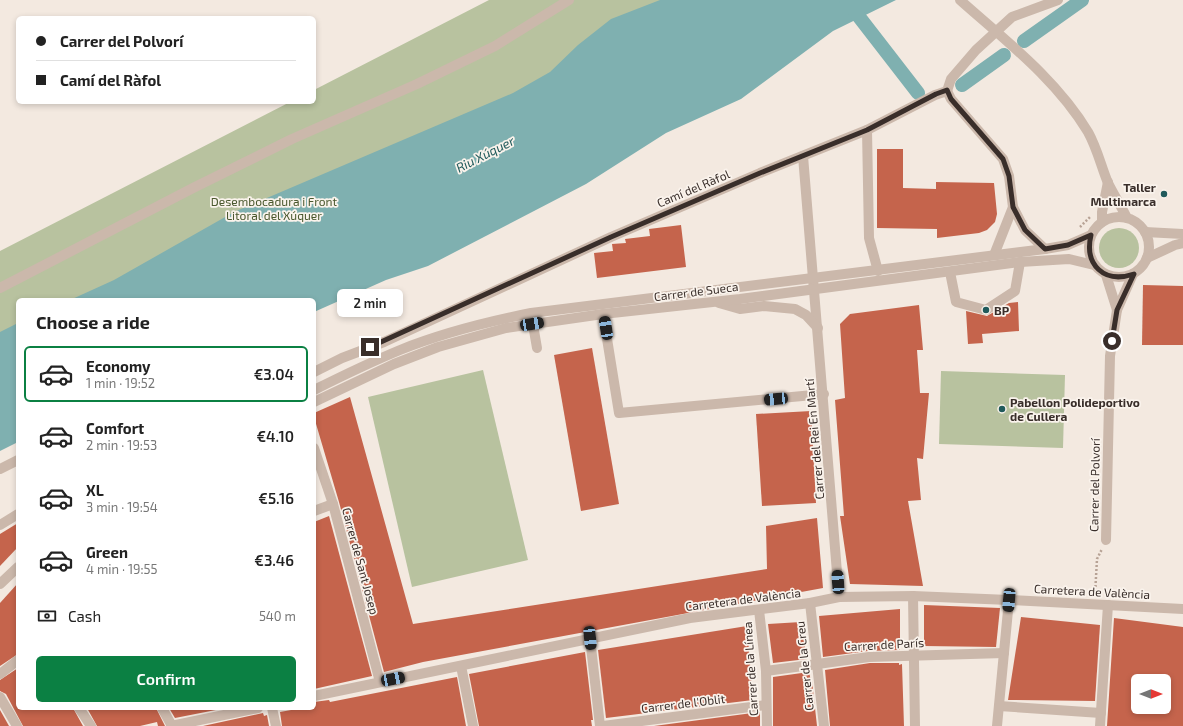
<!DOCTYPE html>
<html lang="en">
<head>
<meta charset="utf-8">
<style>
  body { margin:0; font-family:"Exo 2",sans-serif; background:#f6f6f6; color:#222; height:100vh; display:flex; flex-direction:column; font-size:15px; white-space:nowrap }
  * { box-sizing:border-box; margin:0 }
  p { font-size:13px; color:#767676 }
  .icon { flex:none; width:22px; height:22px; fill:none; stroke:currentColor; stroke-width:2; stroke-linecap:round; stroke-linejoin:round }
  .map { position:relative; flex:1; overflow:hidden }
  .side { position:absolute; left:16px; top:298px; width:300px; height:412px; display:flex; flex-direction:column; background:#fff; border-radius:6px; box-shadow:0 2px 6px #0003 }
  .side>* { flex:none }
  .banner { position:absolute; left:16px; top:16px; width:300px; height:88px; border-radius:6px; box-shadow:0 2px 6px #0003; display:grid; align-content:center; height:88px; padding:0 20px; background:#fff }
  .needle { width:26px; rotate:90deg }
  .tools { position:absolute; left:1131px; top:674px; display:grid; gap:8px }
  .tools a { display:grid; place-items:center; width:40px; height:40px; border-radius:6px; background:#fff; box-shadow:0 2px 6px #0003; font-size:20px }
  .end { position:absolute; width:18px; height:18px; margin:-9px; border:5px solid #392e2a; background:#fff; box-shadow:0 0 0 2px #fff }
  .from { border-radius:50% }
  .bubble { position:absolute; height:28px; border-radius:6px; background:#fff; box-shadow:0 2px 6px #0003; font-size:13px; font-weight:600; line-height:28px; text-align:center }
  .car { position:absolute; width:12px; height:24px; margin:-12px -6px; border-radius:5px; box-shadow:0 0 3px 1px #0007; background:linear-gradient(#222 24%,#8ab4d8 0 40%,#222 0 76%,#8ab4d8 0 86%,#222 0) }
  .banner b { display:flex; align-items:center; gap:14px; height:38px; font-size:15px }
  .banner b+b { border-top:1px solid #e0e0e0 }
  .banner i { width:10px; height:10px; background:#222 }
  ul { padding:0; list-style:none }
  li { display:flex; align-items:center; gap:12px; height:56px; margin:0 8px 6px; padding:0 12px; border:2px solid transparent; border-radius:6px }
  li div { flex:1 }
  li b { display:block; font-size:15px }
  li em { font-style:normal; font-weight:600 }
  li.selected { border-color:#0b8043 }
  li>.icon { width:36px; height:36px; stroke-width:1.5 }
  h2 { padding:0 20px; font-size:18px; line-height:48px }
  .pay { display:flex; align-items:center; gap:10px; height:44px; padding:0 20px; font-size:15px }
  .pay p { margin-inline-start:auto }
  .primary-button { display:flex; gap:8px; margin-top:auto; padding:8px 20px }
  .primary-button a { flex:1; height:46px; border-radius:6px; background:#0b8043; color:#fff; font-size:16px; font-weight:600; line-height:46px; text-align:center }
  .map>svg:first-child { display:block }
  .green { fill:#b8c29f }
  .water { fill:#7fb0b0 }
  .lines { fill:none; stroke-linecap:round; stroke-linejoin:round }
  .canal { stroke:#7fb0b0; stroke-width:14 }
  .building { fill:#c5644c; fill-rule:evenodd }
  .path { stroke:#b7a295; stroke-width:2.5; stroke-dasharray:2 2; stroke-linecap:butt }
  .minor { stroke:#cbb8ab; stroke-width:10 }
  .route { stroke:#392e2a; stroke-width:5 }
  .poi-dot { fill:#205a5b; stroke:#faf3ec; stroke-width:1.5 }
  .labels { text-anchor:middle; dominant-baseline:central; stroke-width:3.5; stroke-linejoin:round; paint-order:stroke }
  .poi-label { font-size:12px; font-weight:bold; fill:#392e2a; stroke:#faf3ec; text-anchor:start }
  .street-label { font-size:12px; fill:#392e2a; stroke:#faf3ec }
  .park-label { font-size:12px; fill:#4a582e; stroke:#faf3ec }
  .water-label { font-size:13px; font-style:italic; fill:#205a5b; stroke:#faf3ec }
</style>
</head>
<body>
<div class="map">
<svg width="1183" height="726" viewBox="0 0 1183 726">
  <rect width="100%" height="100%" fill="#f3e9e0"/>
  <g class="green">
    <polygon points="489,0 866,0 286,300 18,300 18,424 0,432 0,251 290,102 314,102 314,90"/>
    <circle cx="1119" cy="248" r="20"/>
    <polygon points="483,370 528,560 412,587 368,397"/>
    <polygon points="941,371 1065,375 1063,448 939,444"/>
  </g>
  <g class="water">
    <polygon points="660,0 896,0 833,31 741,99 666,133 586,184 428,266 386,280 314,312 314,300 70,300 114,280 234,212 513,93 550,72 578,45 611,19"/>
    <polygon points="18,323 18,442 0,451 0,332"/>
  </g>
  <g class="lines">
    <g class="canal">
      <polyline points="846,0 918,93"/>
      <polyline points="1024,41 1082,0"/>
      <polyline points="962,85 1004,55"/>
    </g>
  </g>
  <g class="building">
    <polygon points="877,149 903,149 903,188 936,189 936,182 994,183 997,214 995,222 987,230 979,233 937,238 937,229 877,228"/>
    <polygon points="681,225 686,267 597,278 594,253 613,251 612,244 626,243 625,239 650,236 649,229"/>
    <polygon points="1143,285 1183,286 1183,345 1142,345"/>
    <polygon points="1018,302 1019,331 982,334 983,343 968,344 966,311 987,316 1009,303"/>
    <polygon points="919,305 923,350 917,350 920,393 929,393 923,459 917,458 921,500 908,501 923,586 850,584 840,516 844,516 835,400 845,398 840,324 850,314"/>
    <polygon points="592,348 619,504 581,511 554,355"/>
    <polygon points="350,397 413,624 767,569 766,526 817,518 823,588 423,662 384,672 339,502 314,417 314,413"/>
    <polygon points="811,411 816,503 762,506 756,414"/>
    <polygon points="329,516 372,676 314,689 314,522"/>
    <polygon points="18,523 18,547 0,566 0,534"/>
    <polygon points="18,583 18,654 0,666 0,603"/>
    <polygon points="924,605 1000,608 996,647 924,646"/>
    <polygon points="900,609 900,650 868,651 823,657 819,616"/>
    <polygon points="1021,617 1100,625 1095,701 1008,700"/>
    <path d="M1114 618 1183 627V726H1107ZM1138 681H1164V707H1138Z"/>
    <polygon points="801,622 807,659 773,663 768,624"/>
    <polygon points="747,626 753,700 606,718 598,650"/>
    <polygon points="585,652 593,720 591,720 592,726 479,726 469,674"/>
    <polygon points="870,663 899,663 899,665 902,664 904,726 830,726 825,670"/>
    <polygon points="18,668 18,708 73,708 83,726 23,726 6,694 0,691 0,680"/>
    <polygon points="809,672 811,681 812,681 817,726 773,726 773,677"/>
    <polygon points="457,677 466,726 282,726 280,712 302,708 314,708 314,702 329,700 330,702"/>
    <polygon points="87,708 156,708 165,726 158,726 157,722 140,726 97,726"/>
    <polygon points="169,708 226,708 175,718"/>
    <polygon points="0,710 9,726 0,726"/>
    <polygon points="760,712 760,726 654,726"/>
    <polygon points="263,713 264,716 267,715 269,726 203,726"/>
  </g>
  <g class="lines">
    <g class="path">
      <polyline points="1080,227 1091,216"/>
      <polyline points="1095,595 1097,559 1102,549"/>
    </g>
    <g class="minor">
      <path d="M960 0C1006 41 1056 79 1088 132 1097 148 1101 166 1108 183 1114 195 1121 206 1127 218"/>
      <polyline points="947,91 951,99 1003,159 1009,176 1013,207 1025,230 1045,249"/>
      <polyline points="947,91 951,79 976,50 1012,17 1058,0"/>
      <polyline points="867,130 869,238 878,271"/>
      <polyline points="803,156 839,597"/>
      <circle cx="1119" cy="247" r="30"/>
      <polyline points="1102,222 1102,212 1108,182"/>
      <polyline points="1145,232 1183,234"/>
      <polyline points="994,255 1013,207"/>
      <polyline points="1147,258 1175,245 1183,243"/>
      <polyline points="950,272 956,302 986,310 1015,291 1020,262"/>
      <polyline points="1106,275 1117,310"/>
      <polyline points="0,288 193,188 292,139 417,84 495,46 569,0"/>
      <polyline points="719,303 740,309 764,306 795,309 806,315 818,328"/>
      <polyline points="603,314 619,413 824,394"/>
      <polyline points="532,319 537,348"/>
      <polyline points="314,372 342,358 384,342 611,237 760,173 867,130 935,95 947,91"/>
      <path d="M314 390C342 376 371 362 400 350 442 333 486 322 531 313L1045 249 1068 245 1091 235"/>
      <polyline points="314,402 394,364 438,347 506,328 603,314 740,299 1020,262 1069,259 1094,265"/>
      <polyline points="314,448 333,504 380,682"/>
      <polyline points="0,469 18,460"/>
      <polyline points="314,511 333,504"/>
      <polyline points="0,525 18,514"/>
      <polyline points="1106,540 1110,356 1117,310 1133,274"/>
      <polyline points="0,584 18,567"/>
      <polyline points="913,596 915,726"/>
      <polyline points="810,603 824,726"/>
      <polyline points="759,610 766,671 767,726"/>
      <polyline points="590,638 600,726"/>
      <polyline points="461,666 473,726"/>
      <polyline points="766,671 869,657 1004,653"/>
      <polyline points="0,674 18,660"/>
      <polyline points="314,696 690,618 810,603 839,597 913,596 1009,600 1183,609"/>
      <polyline points="0,697 17,726"/>
      <polyline points="999,706 1101,713"/>
      <polyline points="79,708 91,726"/>
      <polyline points="162,708 172,726"/>
      <polyline points="272,708 276,726"/>
      <polyline points="171,726 258,708"/>
      <polyline points="603,726 766,705"/>
      <polyline points="997,726 1009,600"/>
      <polyline points="1100,726 1108,605"/>
    </g>
  </g>
  <g class="lines">
    <path class="route" d="M370 347 611 237 760 173 867 130 936 94 947 90 951 99 1003 159 1009 176 1013 207 1025 230 1045 249 1068 245 1091 235C1084 265 1104 284 1134 274L1117 310 1112 341"/>
  </g>
  <g class="poi-dot">
    <circle cx="1164" cy="194" r="4"/>
    <circle cx="986" cy="310" r="4"/>
    <circle cx="1002" cy="409" r="4"/>
  </g>
  <g class="labels">
    <g class="poi-label">
      <text x="1156" y="187" text-anchor="end">Taller<tspan x="1156" dy="14">Multimarca</tspan></text>
      <text x="994" y="310">BP</text>
      <text x="1010" y="402">Pabellon Polideportivo<tspan x="1010" dy="14">de Cullera</tspan></text>
    </g>
    <g class="street-label">
      <text transform="translate(693 188) rotate(-23)">Camí del Ràfol</text>
      <text transform="translate(696 291) rotate(-7)">Carrer de Sueca</text>
      <text transform="translate(814 439) rotate(-95)">Carrer del Rei En Martí</text>
      <text transform="translate(1094 485) rotate(-89)">Carrer del Polvorí</text>
      <text transform="translate(361 561) rotate(75)">Carrer de Sant Josep</text>
      <text transform="translate(1092 591) rotate(3)">Carretera de València</text>
      <text transform="translate(743 599) rotate(-7)">Carretera de València</text>
      <text transform="translate(884 644) rotate(-3)">Carrer de París</text>
      <text transform="translate(804 666) rotate(-96)">Carrer de la Creu</text>
      <text transform="translate(750 669) rotate(-94)">Carrer de la Línea</text>
      <text transform="translate(683 703) rotate(-7)">Carrer de l'Oblit</text>
    </g>
    <g class="park-label">
      <text x="274" y="201">Desembocadura i Front<tspan x="274" dy="14">Litoral del Xúquer</tspan></text>
    </g>
    <g class="water-label">
      <text transform="translate(485 154) rotate(-27)">Riu Xúquer</text>
    </g>
  </g>
</svg>
<div class="tools">
<a><svg class="needle" viewBox="-14 -14 28 28"><path d="M0-13l5 13h-10z" fill="#e53935"/><path d="M0 13l5-13h-10z" fill="#767676"/></svg></a>
</div>
<i class="end from" style="left:1112px;top:341px"></i>
<i class="end" style="left:370px;top:347px"></i>
<div class="bubble" style="left:337px;top:289px;width:66px">2 min</div>
<i class="car" style="left:532px;top:324px;rotate:81deg"></i>
<i class="car" style="left:606px;top:328px;rotate:351deg"></i>
<i class="car" style="left:776px;top:399px;rotate:265deg"></i>
<i class="car" style="left:838px;top:582px;rotate:356deg"></i>
<i class="car" style="left:1009px;top:600px;rotate:185deg"></i>
<i class="car" style="left:590px;top:638px;rotate:174deg"></i>
<i class="car" style="left:393px;top:679px;rotate:79deg"></i>
<div class="banner">
<b><i class="from"></i>Carrer del Polvorí</b>
<b><i></i>Camí del Ràfol</b>
</div>
<section class="side">
<h2>Choose a ride</h2>
<ul>
<li class="selected"><svg class="icon" aria-label="car" viewBox="0 0 24 24"><path d="M5 17H2v-5l4-1 3-4h7l3 4 3 1v5h-3M9 17h6M6 11h13"/><circle cx="7" cy="17" r="2"/><circle cx="17" cy="17" r="2"/></svg><div><b>Economy</b><p>1 min · 19:52</p></div><em>€3.04</em></li>
<li><svg class="icon" aria-label="car" viewBox="0 0 24 24"><path d="M5 17H2v-5l4-1 3-4h7l3 4 3 1v5h-3M9 17h6M6 11h13"/><circle cx="7" cy="17" r="2"/><circle cx="17" cy="17" r="2"/></svg><div><b>Comfort</b><p>2 min · 19:53</p></div><em>€4.10</em></li>
<li><svg class="icon" aria-label="car" viewBox="0 0 24 24"><path d="M5 17H2v-5l4-1 3-4h7l3 4 3 1v5h-3M9 17h6M6 11h13"/><circle cx="7" cy="17" r="2"/><circle cx="17" cy="17" r="2"/></svg><div><b>XL</b><p>3 min · 19:54</p></div><em>€5.16</em></li>
<li><svg class="icon" aria-label="car" viewBox="0 0 24 24"><path d="M5 17H2v-5l4-1 3-4h7l3 4 3 1v5h-3M9 17h6M6 11h13"/><circle cx="7" cy="17" r="2"/><circle cx="17" cy="17" r="2"/></svg><div><b>Green</b><p>4 min · 19:55</p></div><em>€3.46</em></li>
</ul>
<div class="pay"><svg class="icon" aria-label="cash" viewBox="0 0 24 24"><path d="M3 7h18v10H3z"/><circle cx="12" cy="12" r="2"/></svg>Cash<p>540 m</p></div>
<div class="primary-button"><a>Confirm</a></div>
</section>
</div>
</body>
</html>
